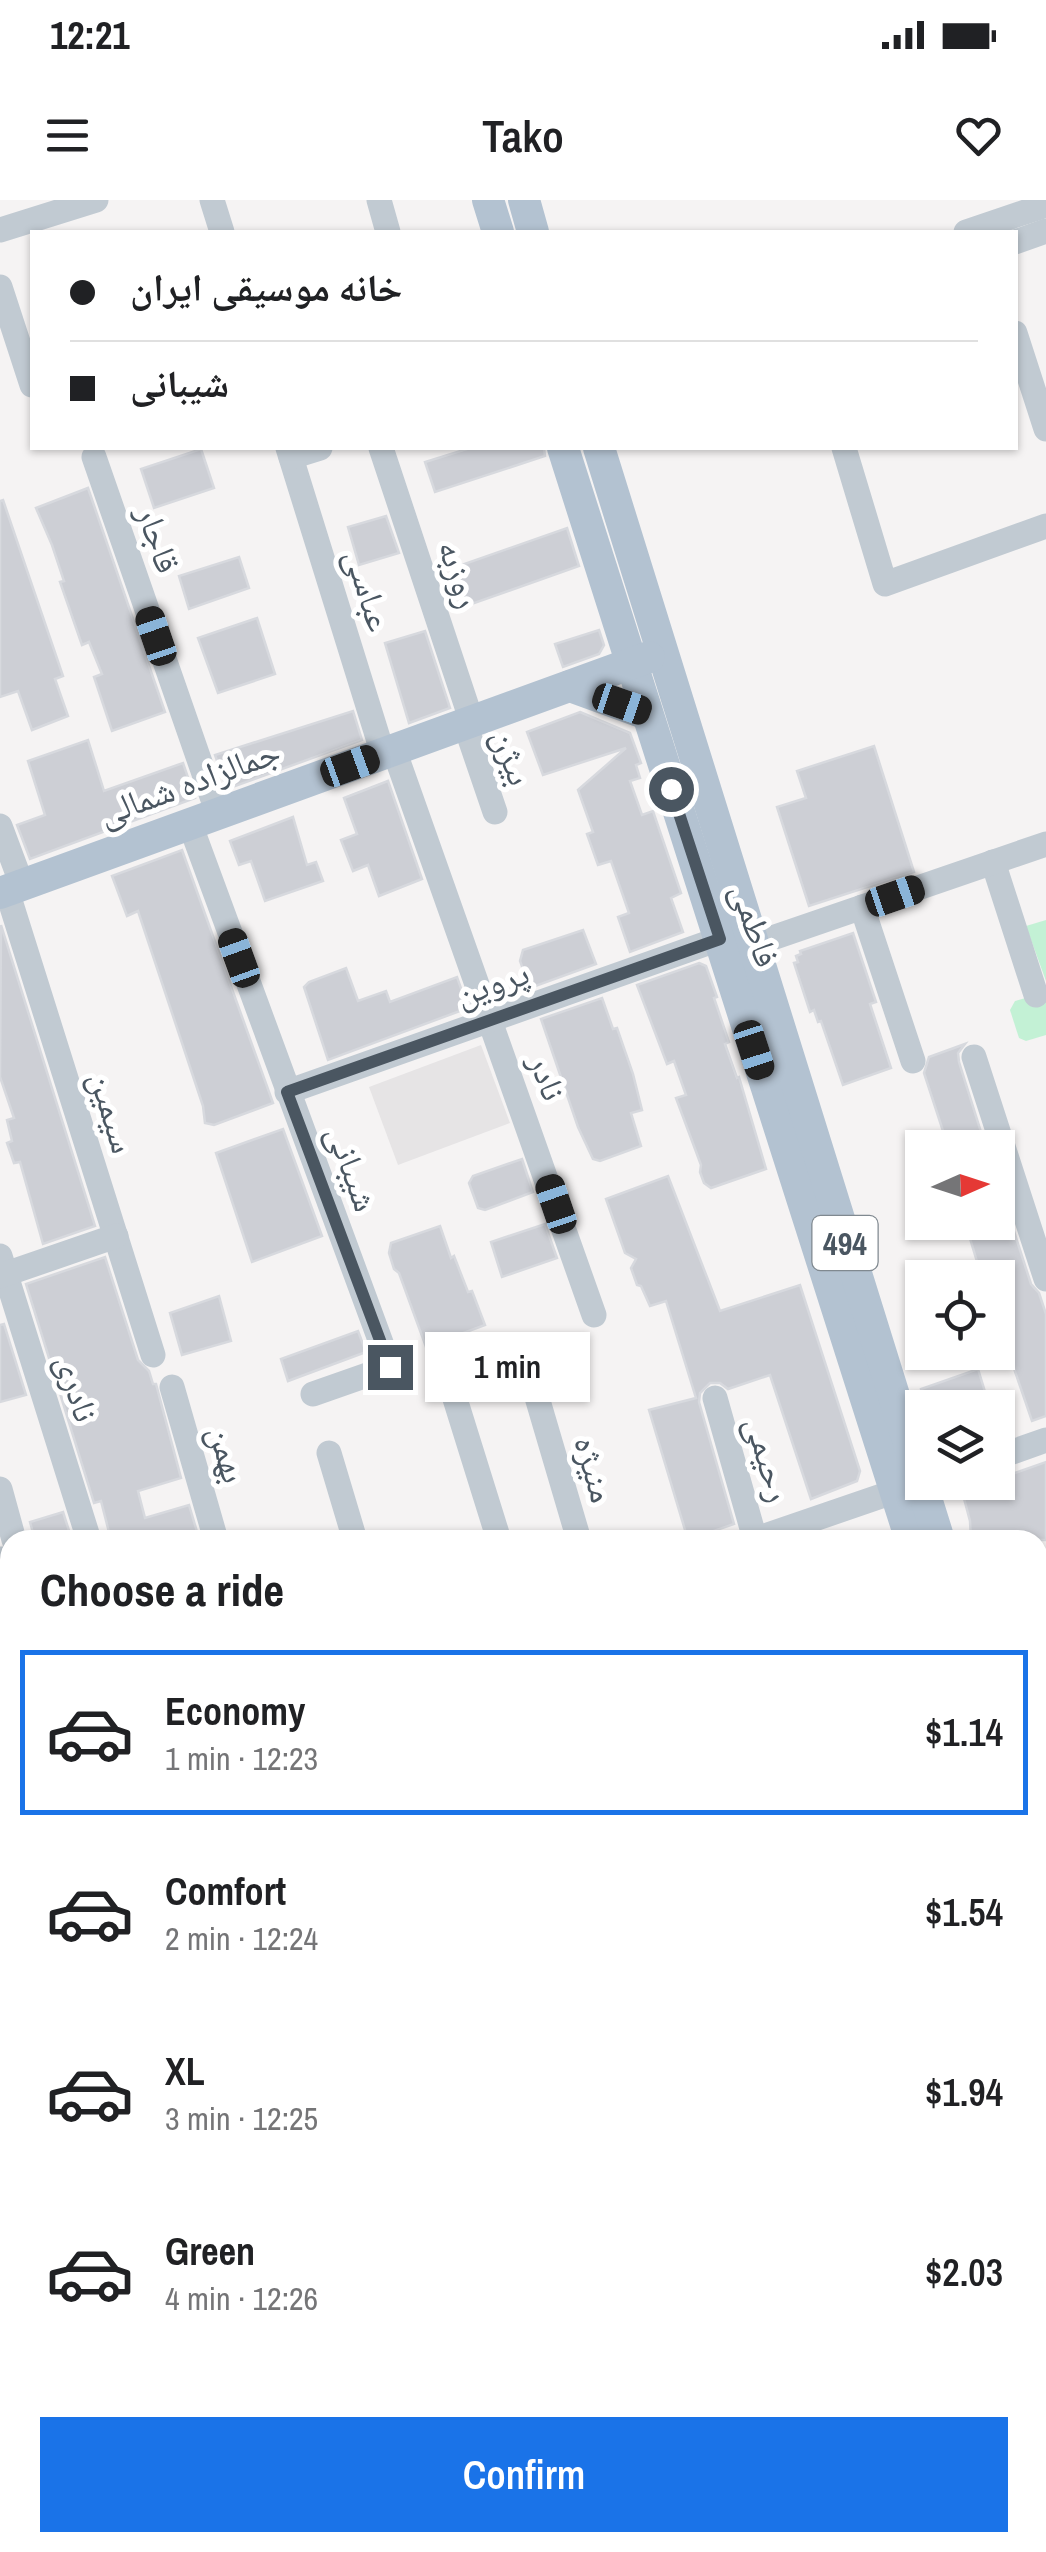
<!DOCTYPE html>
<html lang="en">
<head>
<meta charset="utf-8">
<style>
  body { margin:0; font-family:"Archivo Narrow","Noto Naskh Arabic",sans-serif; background:#f6f6f6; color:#202124; height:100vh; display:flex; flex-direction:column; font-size:38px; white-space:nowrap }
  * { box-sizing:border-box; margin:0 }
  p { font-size:32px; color:#757577 }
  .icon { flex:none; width:55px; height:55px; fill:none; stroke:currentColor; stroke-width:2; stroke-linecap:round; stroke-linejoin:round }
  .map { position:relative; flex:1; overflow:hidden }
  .sheet { position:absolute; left:0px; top:1330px; width:1048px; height:1022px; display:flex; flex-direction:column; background:#fff; border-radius:30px 30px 0 0; box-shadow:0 2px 8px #0004 }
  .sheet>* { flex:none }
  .banner { position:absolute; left:30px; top:30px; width:988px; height:220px; border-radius:0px; box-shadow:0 2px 8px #0004; display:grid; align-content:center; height:220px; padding:0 40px; background:#fff }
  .needle { width:65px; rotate:87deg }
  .buttons { position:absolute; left:905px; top:930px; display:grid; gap:20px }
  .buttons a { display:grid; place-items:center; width:110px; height:110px; border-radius:0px; background:#fff; box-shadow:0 2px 8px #0004; font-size:50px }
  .end { position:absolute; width:45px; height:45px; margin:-22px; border:12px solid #4a5661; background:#fff; box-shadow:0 0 0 5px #fff }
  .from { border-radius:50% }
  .bubble { position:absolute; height:70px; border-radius:0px; background:#fff; box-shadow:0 2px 8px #0004; font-size:32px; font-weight:600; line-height:70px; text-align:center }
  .car { position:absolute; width:30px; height:60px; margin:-30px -15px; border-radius:12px; box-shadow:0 0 8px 2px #0007; background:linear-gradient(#222 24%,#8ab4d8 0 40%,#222 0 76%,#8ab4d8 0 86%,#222 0) }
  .banner b { display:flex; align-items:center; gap:35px; height:95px; font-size:38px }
  .banner b+b { border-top:2px solid #e0e0e0 }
  .banner i { width:25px; height:25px; background:#202124 }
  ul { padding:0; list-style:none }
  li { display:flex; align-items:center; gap:30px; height:165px; margin:0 20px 15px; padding:0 20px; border:5px solid transparent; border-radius:0px }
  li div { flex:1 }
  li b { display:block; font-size:38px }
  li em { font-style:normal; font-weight:600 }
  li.current { border-color:#1a73e8 }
  li>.icon { width:90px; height:90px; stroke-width:1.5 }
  h2 { padding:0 40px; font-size:45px; line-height:120px }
  .cta { display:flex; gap:20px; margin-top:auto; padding:20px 40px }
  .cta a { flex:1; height:115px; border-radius:0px; background:#1a73e8; color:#fff; font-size:40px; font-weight:600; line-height:115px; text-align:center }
  .status { display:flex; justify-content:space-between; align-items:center; height:70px; padding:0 50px; background:#fff; direction:ltr }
  .status svg { height:28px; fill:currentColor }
  header { display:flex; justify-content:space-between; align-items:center; height:130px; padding:0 40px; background:#fff; font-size:45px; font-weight:600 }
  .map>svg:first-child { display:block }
  .education { fill:#e6e4e5 }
  .green { fill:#c3f1d5 }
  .building { fill:#cdcfd5; stroke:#d7d9de; stroke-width:2.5 }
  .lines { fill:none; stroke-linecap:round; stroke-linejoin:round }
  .path { stroke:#7ad0a6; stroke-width:4; stroke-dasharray:8 5; stroke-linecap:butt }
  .minor { stroke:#c1cad2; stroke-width:25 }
  .major { stroke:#b3c2d1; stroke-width:32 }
  .route { stroke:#4a5661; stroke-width:12 }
  .labels { text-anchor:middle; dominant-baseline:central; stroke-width:10; stroke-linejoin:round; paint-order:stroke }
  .shield { fill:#fff; stroke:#808990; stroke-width:2.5 }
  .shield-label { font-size:32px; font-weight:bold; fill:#4a5661 }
  .street-label { font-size:35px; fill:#4a5661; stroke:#fff }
</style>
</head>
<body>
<div class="status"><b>12:21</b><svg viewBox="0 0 49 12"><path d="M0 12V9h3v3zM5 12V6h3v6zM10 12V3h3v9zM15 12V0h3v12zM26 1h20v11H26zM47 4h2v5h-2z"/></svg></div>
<header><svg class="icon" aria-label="menu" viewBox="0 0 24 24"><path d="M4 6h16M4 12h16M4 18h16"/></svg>Tako<svg class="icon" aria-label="heart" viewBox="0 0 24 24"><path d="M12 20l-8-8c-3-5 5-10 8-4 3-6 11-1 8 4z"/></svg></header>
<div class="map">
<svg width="1046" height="2352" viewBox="0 0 1046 2352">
  <rect width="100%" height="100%" fill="#f5f3f3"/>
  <polygon class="education" points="481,845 510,923 398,965 369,887"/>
  <g class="green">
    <polygon points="1046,720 1046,781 1026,726"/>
    <polygon points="1046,792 1046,835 1026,841 1019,838 1010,810 1015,801"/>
    <polygon points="1046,1482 1046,1587 1038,1561 1038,1484"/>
    <polygon points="1038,1943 1046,1951 1046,1988 1038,1999"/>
    <polygon points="1046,2017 1046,2137 1038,2141 1038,2027"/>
    <polygon points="10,2076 10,2342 1038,2342 1040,2269 1046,2282 1046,2352 0,2352 0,2078"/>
  </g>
  <g class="building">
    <polygon points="470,248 544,248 545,256 435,292 425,262"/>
    <polygon points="201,249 214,288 154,308 141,269"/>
    <polygon points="88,288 165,512 112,531 94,477 102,474 89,442 82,445 60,382 64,381 52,345 36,308"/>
    <polygon points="3,300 63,476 55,479 68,516 32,530 18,491 0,497 0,301"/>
    <polygon points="386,316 399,353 359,365 348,327"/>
    <polygon points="567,328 579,366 466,406 453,368"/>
    <polygon points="239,357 249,388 189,409 179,376"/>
    <polygon points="257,418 275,474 218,493 198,438"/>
    <polygon points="599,430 604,445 599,454 563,467 555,444"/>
    <polygon points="425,431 450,508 409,523 385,443"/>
    <polygon points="353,511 362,540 227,589 215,555"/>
    <polygon points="580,512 630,533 641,563 636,565 640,578 630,581 642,615 653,611 681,693 671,698 683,732 630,752 618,717 629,713 611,661 598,665 587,634 593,632 578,590 626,548 543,575 527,532"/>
    <polygon points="88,540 104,591 183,563 195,598 30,659 17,625 45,615 28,561"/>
    <polygon points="874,546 914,672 809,706 777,607 806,598 797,571"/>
    <polygon points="388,581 422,679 379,696 368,665 353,671 341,640 357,634 344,598"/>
    <polygon points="293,617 307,665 316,662 323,681 265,701 251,661 239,665 230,641"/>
    <polygon points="182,650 273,903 214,925 205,923 203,906 138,711 127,716 112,676"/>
    <polygon points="1,725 95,1026 43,1044 20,962 14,963 7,943 12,941 7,920 14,918 0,877"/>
    <polygon points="583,730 596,764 530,788 520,761 523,750"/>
    <polygon points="853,733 876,802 870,804 891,868 843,885 821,821 818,822 814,810 810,812 794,763 798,762 796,756 801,754 800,751"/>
    <polygon points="699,763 706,766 717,797 714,798 729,842 725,844 737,878 739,877 766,969 711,988 704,983 700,972 701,965 676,898 686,895 674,861 667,864 637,785"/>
    <polygon points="346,768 358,801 386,791 390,802 457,777 468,808 328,860 304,787 309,782"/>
    <polygon points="602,798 613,829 617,828 633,874 642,910 631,913 641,946 600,961 593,959 578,927 541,819"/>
    <polygon points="965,844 958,853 959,862 986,948 913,948 912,944 944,934 924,873 929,857"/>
    <polygon points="283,929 322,1036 252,1062 216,953"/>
    <polygon points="522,959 533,992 485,1010 478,1008 469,983 473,976"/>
    <polygon points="668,976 720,1111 800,1085 860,1271 857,1281 811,1299 770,1175 728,1189 720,1183 710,1183 700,1193 699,1202 734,1324 688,1340 649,1210 696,1198 666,1101 650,1106 641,1086 637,1085 631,1068 636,1059 625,1053 606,999"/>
    <polygon points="998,982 1031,1084 1039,1093 1046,1114 1046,1216 1032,1221 998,1122 998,1078 982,1078 965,1022 998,1022"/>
    <polygon points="545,1024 557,1058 502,1077 491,1042"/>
    <polygon points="440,1026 451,1058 454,1056 468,1092 472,1091 485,1125 426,1147 399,1073 394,1069 389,1053 391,1043"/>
    <polygon points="105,1057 138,1160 149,1171 153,1184 156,1184 181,1278 138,1291 145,1318 189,1305 198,1335 111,1340 101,1301 94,1303 26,1084"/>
    <polygon points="219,1096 231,1141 182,1155 170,1113"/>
    <polygon points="4,1124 26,1195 0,1202 0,1125"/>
    <polygon points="358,1131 366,1152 288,1181 281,1159"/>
    <polygon points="978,1169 990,1208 926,1208 921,1189"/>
    <polygon points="1046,1262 1046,1340 971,1340 970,1321 962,1291 987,1282 998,1282 998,1279"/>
    <polygon points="63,1312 72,1340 35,1340 30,1322"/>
  </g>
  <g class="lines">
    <g class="path">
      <polyline points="1038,2013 1046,2002"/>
      <polyline points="0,2117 10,2138"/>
      <polyline points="0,2187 10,2182"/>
      <polyline points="0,2191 10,2209"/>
      <polyline points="9,2297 10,2298"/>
      <polyline points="0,2299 10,2310"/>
      <polyline points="40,2342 49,2352"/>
      <polyline points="56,2342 65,2352"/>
      <polyline points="869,2342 871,2352"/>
      <polyline points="933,2342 945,2352"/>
      <polyline points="983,2342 992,2352"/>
      <polyline points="0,2345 16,2342"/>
      <polyline points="459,2352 500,2342"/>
      <polyline points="546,2352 546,2342"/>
      <polyline points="557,2352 558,2344 564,2342"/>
      <polyline points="897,2352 898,2342"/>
    </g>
    <g class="minor">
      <polyline points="212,0 222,32"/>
      <polyline points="379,0 388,32"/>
      <polyline points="0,30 96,0"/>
      <polyline points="966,32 1046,5"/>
      <polyline points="1015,42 1046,31"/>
      <polyline points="0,87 32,185"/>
      <polyline points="1015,133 1046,229"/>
      <polyline points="288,248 383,554"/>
      <polyline points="381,248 472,522"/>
      <polyline points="844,248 885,384 1046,326"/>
      <polyline points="94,257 218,614"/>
      <polyline points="291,257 320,248"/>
      <polyline points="465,524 495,612"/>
      <polyline points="394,550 594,1115"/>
      <polyline points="190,624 390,1167 313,1194"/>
      <polyline points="0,626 22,685"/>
      <polyline points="993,662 1036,795"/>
      <polyline points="7,691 153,1155"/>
      <polyline points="862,707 913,861"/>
      <polyline points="752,745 1046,644"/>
      <polyline points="974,857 1046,1079"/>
      <polyline points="287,892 719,739"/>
      <polyline points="0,1056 89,1340"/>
      <polyline points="0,1076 116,1036"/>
      <polyline points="526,1160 579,1340"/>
      <polyline points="451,1186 499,1340"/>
      <polyline points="172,1187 216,1340"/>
      <polyline points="715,1198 755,1339"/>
      <polyline points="329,1253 355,1340"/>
      <polyline points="998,1257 1046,1240"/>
      <polyline points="0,1289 14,1340"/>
      <polyline points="753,1340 896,1291"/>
      <polyline points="0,1359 10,1359"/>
      <polyline points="1038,1474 1046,1472"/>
    </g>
    <g class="major">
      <polyline points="488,0 498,32"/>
      <polyline points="524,0 533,32"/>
      <polyline points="563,248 911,1340"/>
      <polyline points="599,248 939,1340"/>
      <polyline points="570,486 647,514"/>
      <polyline points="0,693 649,457"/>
      <polyline points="1038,1644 1046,1670"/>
      <polyline points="1038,1729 1046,1755"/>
      <polyline points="1038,1855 1046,1854"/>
      <polyline points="1038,1879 1046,1878"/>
      <polyline points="1038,1903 1046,1907"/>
      <polyline points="0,2026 10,2025"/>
    </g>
  </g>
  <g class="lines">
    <polyline class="route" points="390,1167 287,892 720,739 671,589"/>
  </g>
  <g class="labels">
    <rect class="shield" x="812.5" y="1016" width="65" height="54" rx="8"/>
    <g class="shield-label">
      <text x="845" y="1043">494</text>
    </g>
    <g class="street-label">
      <text transform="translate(159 339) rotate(71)">قاجار</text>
      <text transform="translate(460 374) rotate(72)">روزبه</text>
      <text transform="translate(369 390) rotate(73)">عباسی</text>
      <text transform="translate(513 557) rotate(71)">بیژن</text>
      <text transform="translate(189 582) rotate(-20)">جمالزاده شمالی</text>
      <text transform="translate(756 725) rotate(72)">فاطمی</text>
      <text transform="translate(492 783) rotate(-19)">پروین</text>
      <text transform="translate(548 877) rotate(70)">نادر</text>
      <text transform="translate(113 912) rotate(73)">سیمین</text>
      <text transform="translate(353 968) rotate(70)">شیبانی</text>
      <text transform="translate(78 1188) rotate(73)">نادری</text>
      <text transform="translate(228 1254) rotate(74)">بهمن</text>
      <text transform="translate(769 1259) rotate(74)">رحیمی</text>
      <text transform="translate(595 1269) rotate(74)">منیژه</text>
    </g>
  </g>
</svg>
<div class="buttons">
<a><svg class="needle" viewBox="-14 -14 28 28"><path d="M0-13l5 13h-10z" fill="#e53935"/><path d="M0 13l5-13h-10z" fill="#757577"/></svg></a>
<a><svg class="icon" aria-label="locate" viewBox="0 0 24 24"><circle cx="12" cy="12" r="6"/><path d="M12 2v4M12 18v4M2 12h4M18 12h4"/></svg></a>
<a><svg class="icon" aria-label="layers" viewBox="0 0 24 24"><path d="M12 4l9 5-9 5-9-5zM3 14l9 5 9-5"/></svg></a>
</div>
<i class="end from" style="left:671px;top:589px"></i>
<i class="end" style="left:390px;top:1167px"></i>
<div class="bubble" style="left:425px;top:1132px;width:165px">1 min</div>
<i class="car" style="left:156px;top:436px;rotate:341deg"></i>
<i class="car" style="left:622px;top:504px;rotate:109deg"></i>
<i class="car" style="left:350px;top:566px;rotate:70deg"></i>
<i class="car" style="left:895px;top:696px;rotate:71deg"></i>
<i class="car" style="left:239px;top:758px;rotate:340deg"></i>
<i class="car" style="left:754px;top:850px;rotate:162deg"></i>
<i class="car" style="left:556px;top:1004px;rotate:341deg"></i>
<div class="banner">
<b><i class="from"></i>خانه موسیقی ایران</b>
<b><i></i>شیبانی</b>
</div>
<section class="sheet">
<h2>Choose a ride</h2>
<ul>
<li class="current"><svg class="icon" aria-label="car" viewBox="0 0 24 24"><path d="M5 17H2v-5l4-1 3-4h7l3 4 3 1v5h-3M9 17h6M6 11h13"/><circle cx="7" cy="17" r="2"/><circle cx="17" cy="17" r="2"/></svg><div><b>Economy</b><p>1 min · 12:23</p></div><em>$1.14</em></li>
<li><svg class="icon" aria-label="car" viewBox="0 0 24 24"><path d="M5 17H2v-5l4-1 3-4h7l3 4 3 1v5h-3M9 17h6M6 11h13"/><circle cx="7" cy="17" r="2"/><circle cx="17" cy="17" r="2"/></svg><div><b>Comfort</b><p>2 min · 12:24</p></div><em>$1.54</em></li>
<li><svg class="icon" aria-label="car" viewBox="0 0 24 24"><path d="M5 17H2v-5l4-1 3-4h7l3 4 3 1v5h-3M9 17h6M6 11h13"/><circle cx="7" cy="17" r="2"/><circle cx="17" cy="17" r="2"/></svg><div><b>XL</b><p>3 min · 12:25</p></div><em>$1.94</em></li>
<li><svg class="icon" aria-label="car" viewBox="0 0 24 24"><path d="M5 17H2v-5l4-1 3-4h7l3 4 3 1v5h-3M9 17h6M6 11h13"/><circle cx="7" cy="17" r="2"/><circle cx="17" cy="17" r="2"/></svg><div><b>Green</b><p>4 min · 12:26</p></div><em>$2.03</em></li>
</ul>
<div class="cta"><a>Confirm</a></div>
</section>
</div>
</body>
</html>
